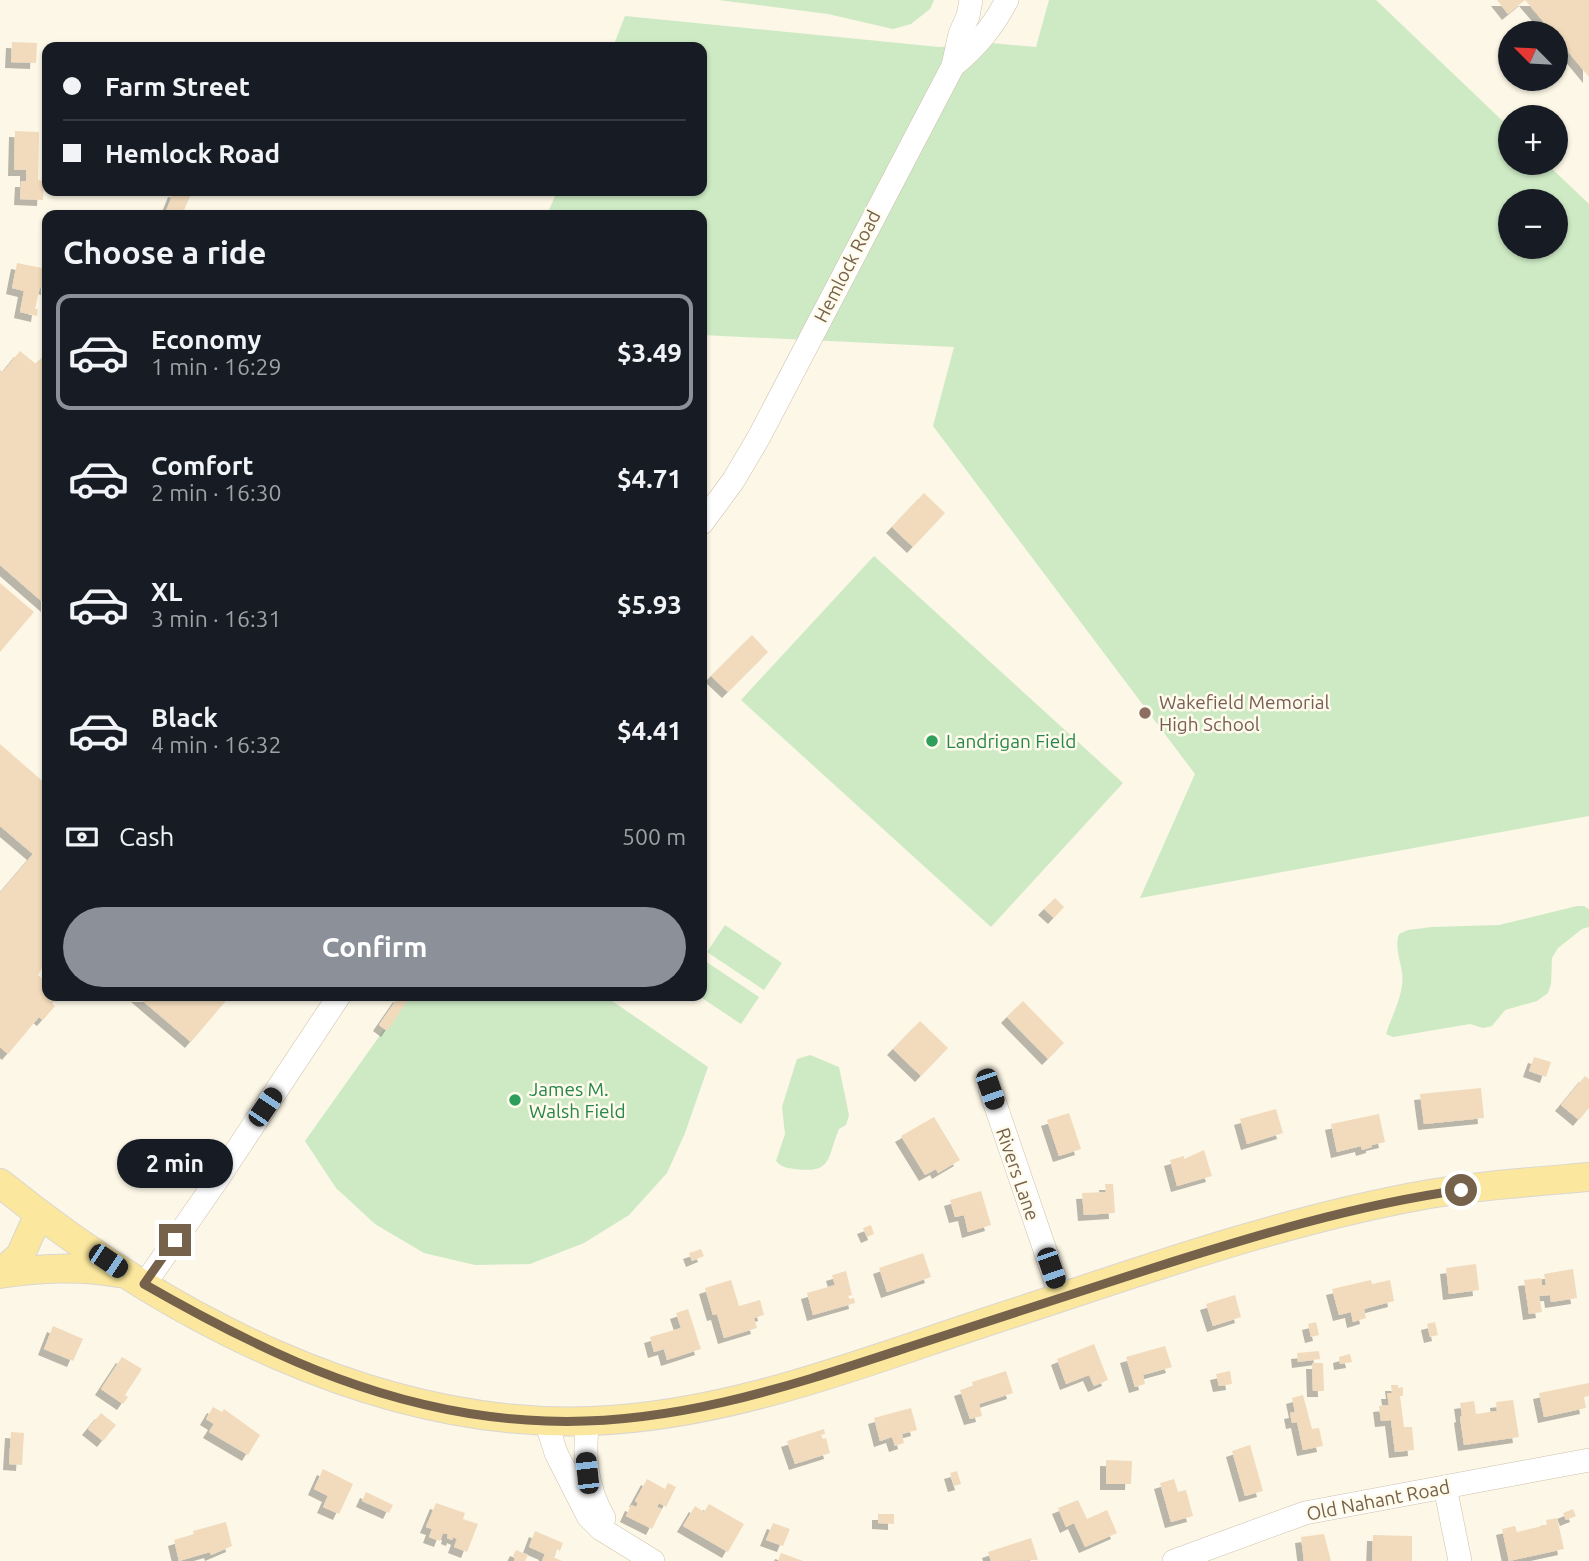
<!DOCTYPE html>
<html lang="en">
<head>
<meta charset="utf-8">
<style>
  body { margin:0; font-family:Ubuntu,sans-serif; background:#20242c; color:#f1f3f6; height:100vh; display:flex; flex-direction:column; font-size:26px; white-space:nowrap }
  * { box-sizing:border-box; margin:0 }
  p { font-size:23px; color:#9ea1a6 }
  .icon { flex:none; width:38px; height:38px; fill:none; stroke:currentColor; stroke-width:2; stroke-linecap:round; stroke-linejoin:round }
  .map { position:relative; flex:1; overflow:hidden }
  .sheet { position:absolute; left:42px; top:210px; width:665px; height:791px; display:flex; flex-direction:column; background:#171b24; border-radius:14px; box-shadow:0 2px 5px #0004 }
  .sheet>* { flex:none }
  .guide { position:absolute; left:42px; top:42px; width:665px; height:154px; border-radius:14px; box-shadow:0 2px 5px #0004; display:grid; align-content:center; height:154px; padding:0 21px; background:#171b24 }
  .needle { width:46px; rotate:294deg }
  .controls { position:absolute; left:1498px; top:21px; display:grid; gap:14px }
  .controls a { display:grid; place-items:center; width:70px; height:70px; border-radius:50%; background:#171b24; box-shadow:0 2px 5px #0004; font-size:35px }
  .end { position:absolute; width:32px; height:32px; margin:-16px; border:9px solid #76614a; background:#fff; box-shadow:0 0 0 4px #fff }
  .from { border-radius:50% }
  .bubble { position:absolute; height:49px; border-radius:24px; background:#171b24; box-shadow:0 2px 5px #0004; font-size:23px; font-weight:600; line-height:49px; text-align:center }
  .car { position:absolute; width:21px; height:42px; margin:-21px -10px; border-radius:9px; box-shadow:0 0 5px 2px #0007; background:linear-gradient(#222 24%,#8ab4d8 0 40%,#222 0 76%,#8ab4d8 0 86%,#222 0) }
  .guide b { display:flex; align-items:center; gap:24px; height:66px; font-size:26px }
  .guide b+b { border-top:2px solid #363941 }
  .guide i { width:18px; height:18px; background:#f1f3f6 }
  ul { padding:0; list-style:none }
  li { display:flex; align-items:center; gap:21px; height:116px; margin:0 14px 10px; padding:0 7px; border:4px solid transparent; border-radius:14px }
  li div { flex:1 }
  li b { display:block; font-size:26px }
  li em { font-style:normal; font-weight:600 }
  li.on { border-color:#8c9099 }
  li>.icon { width:63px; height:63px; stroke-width:1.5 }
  h2 { padding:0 21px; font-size:32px; line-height:84px }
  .pay { display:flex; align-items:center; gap:18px; height:77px; padding:0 21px; font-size:26px }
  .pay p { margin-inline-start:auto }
  .cta { display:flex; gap:14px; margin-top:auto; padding:14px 21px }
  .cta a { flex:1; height:80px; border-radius:42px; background:#8c9099; color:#fff; font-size:28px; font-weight:600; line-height:80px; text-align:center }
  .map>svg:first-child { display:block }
  .green { fill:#cdeac4; fill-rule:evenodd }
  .building { fill:#f2dbbd; filter:url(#shadow) }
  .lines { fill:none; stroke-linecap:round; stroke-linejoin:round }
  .minor-casing { stroke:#cec0ac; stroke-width:24 }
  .major-casing { stroke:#dbd6d0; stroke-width:30 }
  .minor { stroke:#fff; stroke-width:23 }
  .major { stroke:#fbe89e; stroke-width:28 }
  .route { stroke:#76614a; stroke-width:9 }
  .education-dot { fill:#8d6e63; stroke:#fffbec; stroke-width:2.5 }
  .leisure-dot { fill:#2e9e5b; stroke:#fffbec; stroke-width:2.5 }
  .labels { text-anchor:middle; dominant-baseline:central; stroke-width:5; stroke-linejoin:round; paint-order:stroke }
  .street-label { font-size:19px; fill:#76614a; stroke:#fffbec }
  .education-label { font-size:19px; fill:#785e54; stroke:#fffbec; text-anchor:start }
  .leisure-label { font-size:19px; fill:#27864d; stroke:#fffbec; text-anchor:start }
</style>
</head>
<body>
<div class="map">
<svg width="1589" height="1561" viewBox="0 0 1589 1561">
  <defs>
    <filter id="shadow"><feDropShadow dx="-6" dy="6" stdDeviation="0" flood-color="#0004"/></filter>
  </defs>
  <rect width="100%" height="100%" fill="#fcf7e6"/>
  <g class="green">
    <polygon points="718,0 934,0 930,9 911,24 893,29 828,14"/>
    <path d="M1049 0H1376L1510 128V163H1546L1589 204V816L1140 898 1195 774 933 426 954 347 702 335V215H547L557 191H702V47H613L625 16 939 47 991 43 1036 47ZM1510 201H1556V247H1510Z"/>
    <polygon points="874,556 1123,783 991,927 741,700"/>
    <path d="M1577 906H1584L1589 909V927L1582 929 1558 948 1552 958 1551 984 1548 993 1537 1001 1505 1010 1492 1026 1483 1028 1470 1024 1393 1037 1386 1034C1391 1018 1400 1002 1402 985 1405 967 1393 952 1399 934L1408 930 1432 927 1499 925Z"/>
    <polygon points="725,925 782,963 764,990 707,952"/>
    <polygon points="702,959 759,997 741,1024 699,996 702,996"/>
    <polygon points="408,996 605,996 708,1067 685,1133 667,1173 629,1215 584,1243 530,1264 475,1265 424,1253 375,1224 336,1188 305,1141"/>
    <path d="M810 1055 839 1067 849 1115 846 1125 839 1129C827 1157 833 1174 796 1169 788 1168 782 1168 776 1161L785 1134 782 1107 797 1059Z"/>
  </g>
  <g class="building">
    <polygon points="1497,0 1525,0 1508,14"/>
    <polygon points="1525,0 1589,0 1589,77 1556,37 1556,33 1553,33"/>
    <polygon points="12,42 37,43 36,63 11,62"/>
    <polygon points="15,131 39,132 38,180 44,181 43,200 20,199 21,181 26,181 26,170 14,170"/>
    <polygon points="174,191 191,194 182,215 166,211"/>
    <polygon points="17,263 47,269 47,289 40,287 35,309 38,309 37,316 20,312 24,291 12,288"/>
    <polygon points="20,351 36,364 45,354 47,356 47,606 0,565 0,370 3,372"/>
    <polygon points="924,493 945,513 913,547 892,527"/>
    <polygon points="0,583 34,612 0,652"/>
    <polygon points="752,635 768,652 728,692 711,676"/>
    <polygon points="0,744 47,785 47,959 38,975 47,983 47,996 58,996 52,1003 55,1006 43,1020 39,1017 8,1054 0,1047 0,893 33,854 0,826"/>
    <polygon points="1055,898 1064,907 1054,918 1044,909"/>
    <polygon points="137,996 230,996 191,1042"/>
    <polygon points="399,996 408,1000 387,1031 379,1025"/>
    <polygon points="1023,1001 1064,1043 1048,1059 1007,1017"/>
    <polygon points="920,1021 948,1048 921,1076 893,1049"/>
    <polygon points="1534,1057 1551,1062 1546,1077 1529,1071"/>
    <polygon points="1585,1076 1589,1079 1589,1108 1579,1120 1561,1105"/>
    <polygon points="1481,1088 1484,1118 1424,1124 1420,1094"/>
    <polygon points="1276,1109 1283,1133 1247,1144 1240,1119"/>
    <polygon points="1069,1113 1081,1149 1059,1156 1047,1120"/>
    <polygon points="1379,1114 1385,1142 1372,1145 1372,1147 1362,1150 1361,1146 1337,1152 1331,1124"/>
    <polygon points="934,1117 960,1160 938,1173 936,1169 925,1175 901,1136"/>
    <polygon points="1204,1150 1212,1176 1177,1186 1170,1160 1184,1156 1184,1159"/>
    <polygon points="1105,1184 1113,1184 1115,1213 1084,1215 1082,1193 1106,1192"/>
    <polygon points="981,1191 991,1225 968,1232 964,1215 955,1217 950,1200"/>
    <polygon points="871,1225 874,1234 867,1237 863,1228"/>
    <polygon points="701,1249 704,1256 692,1261 689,1253"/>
    <polygon points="923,1253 931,1277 887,1292 879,1268"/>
    <polygon points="1476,1264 1479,1290 1449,1294 1446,1268"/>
    <polygon points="1573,1269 1577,1298 1551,1302 1550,1295 1539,1296 1542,1312 1529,1314 1524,1280 1541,1278 1542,1285 1546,1285 1544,1274"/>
    <polygon points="846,1271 852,1295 848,1296 850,1299 854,1298 855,1303 813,1315 807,1293 835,1285 832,1275"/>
    <polygon points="731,1280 739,1306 760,1300 764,1315 754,1318 757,1328 724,1338 717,1314 713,1315 705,1288"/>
    <polygon points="1371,1280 1372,1284 1390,1280 1394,1301 1364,1309 1366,1318 1353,1322 1351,1312 1339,1315 1332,1289"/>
    <polygon points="1235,1295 1241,1317 1213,1326 1206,1304"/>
    <polygon points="688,1309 701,1349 667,1360 664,1349 654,1352 650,1337 681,1328 676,1313"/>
    <polygon points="1316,1322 1319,1335 1311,1337 1308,1324"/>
    <polygon points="1435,1322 1438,1335 1430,1337 1427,1324"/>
    <polygon points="53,1326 83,1339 73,1361 44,1349"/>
    <polygon points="1094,1344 1108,1380 1094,1386 1089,1375 1066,1384 1057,1359"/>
    <polygon points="1165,1346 1172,1367 1143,1375 1145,1384 1135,1387 1126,1357"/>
    <polygon points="1319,1351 1320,1359 1298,1362 1297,1353"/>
    <polygon points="1350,1354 1352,1362 1340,1364 1339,1357"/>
    <polygon points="122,1357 142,1369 125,1395 128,1397 123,1404 101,1389"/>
    <polygon points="1312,1363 1323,1363 1324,1391 1313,1391"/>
    <polygon points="1006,1371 1013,1393 979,1404 982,1416 970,1419 960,1390 973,1386 972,1382"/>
    <polygon points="1230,1371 1232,1384 1219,1386 1216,1374"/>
    <polygon points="1589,1383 1589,1396 1584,1397 1586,1408 1544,1417 1539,1393"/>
    <polygon points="1391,1385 1398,1385 1398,1388 1403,1387 1403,1396 1400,1396 1404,1427 1412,1427 1414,1450 1395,1452 1391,1420 1381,1421 1379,1406 1389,1405 1387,1393 1392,1393"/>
    <polygon points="1303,1395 1312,1429 1319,1428 1323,1446 1303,1450 1297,1422 1292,1423 1290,1413 1295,1412 1292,1398"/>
    <polygon points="1513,1400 1519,1437 1464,1445 1460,1417 1462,1416 1460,1403 1474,1401 1476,1414 1497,1411 1496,1402"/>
    <polygon points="213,1407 222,1412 224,1409 260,1435 248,1455 209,1432 214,1424 206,1419"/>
    <polygon points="911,1408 917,1430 902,1434 904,1443 895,1446 892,1437 880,1441 874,1418"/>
    <polygon points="101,1413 116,1425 103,1441 88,1429"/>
    <polygon points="824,1429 825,1434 821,1435 823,1439 826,1438 830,1453 795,1464 787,1441"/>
    <polygon points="11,1432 24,1433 22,1465 9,1464"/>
    <polygon points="1250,1445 1263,1491 1245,1496 1232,1451"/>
    <polygon points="1106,1460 1132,1461 1131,1484 1106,1484"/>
    <polygon points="323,1469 353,1484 339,1514 323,1507 328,1496 314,1489"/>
    <polygon points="957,1471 961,1484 954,1486 950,1473"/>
    <polygon points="647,1479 665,1489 668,1483 676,1487 666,1507 659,1503 657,1507 662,1509 652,1529 626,1516 631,1505 636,1507 638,1503 635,1501"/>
    <polygon points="1174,1479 1178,1492 1186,1490 1193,1516 1171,1522 1160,1483"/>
    <polygon points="366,1492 393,1505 389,1513 362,1501"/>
    <polygon points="1078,1500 1087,1519 1107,1510 1117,1533 1085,1547 1074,1523 1066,1527 1058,1508"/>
    <polygon points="436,1503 465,1513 463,1519 478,1524 467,1552 454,1547 457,1539 453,1537 452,1540 447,1538 448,1534 443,1533 440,1541 429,1537 432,1529 426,1527"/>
    <polygon points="709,1504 744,1524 728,1552 683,1526 695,1506 704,1512"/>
    <polygon points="1573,1509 1576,1516 1566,1520 1563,1513"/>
    <polygon points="878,1514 894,1514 894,1524 878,1523"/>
    <polygon points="1557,1518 1564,1549 1509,1561 1502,1529 1515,1526 1517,1532 1547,1525 1546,1520"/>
    <polygon points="226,1522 232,1546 211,1555 210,1552 179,1561 174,1540 194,1534 193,1531"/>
    <polygon points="773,1523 790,1529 783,1546 766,1540"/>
    <polygon points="535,1531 563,1543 560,1551 557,1549 553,1557 562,1561 542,1561 545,1554 529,1547"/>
    <polygon points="1324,1534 1331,1561 1304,1561 1301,1537"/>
    <polygon points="1373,1535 1412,1536 1412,1561 1372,1561"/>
    <polygon points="1031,1538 1038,1560 991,1561 988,1552"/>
    <polygon points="516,1550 528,1555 525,1561 514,1561 515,1558 513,1556"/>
    <polygon points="781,1553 803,1561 778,1561"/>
  </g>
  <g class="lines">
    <g class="minor-casing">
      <g id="minor">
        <path d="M953 66C977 46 993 27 1007 0"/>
        <polyline points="702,523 733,481 759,437 953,66 960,34 968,16 971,0"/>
        <polyline points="990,1089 1061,1297"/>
        <polyline points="144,1285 217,1180 339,996"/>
        <polyline points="546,1421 556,1453 588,1516 601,1529 653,1561"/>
        <path d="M588 1421C583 1456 586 1487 604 1518"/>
        <polyline points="1445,1487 1460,1561"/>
        <polyline points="1174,1561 1305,1513 1589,1460"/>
      </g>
    </g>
    <g class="major-casing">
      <g id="major">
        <path d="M0 1183C163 1315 376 1429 591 1421 727 1416 856 1365 983 1323 1125 1277 1266 1225 1413 1197 1471 1186 1530 1182 1589 1177"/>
        <polyline points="0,1273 20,1256 39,1214"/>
        <path d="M0 1274C41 1268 78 1266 119 1273"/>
      </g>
    </g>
    <use href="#minor" class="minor"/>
    <use href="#major" class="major"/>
  </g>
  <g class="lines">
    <path class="route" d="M175 1240 144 1284C271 1357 397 1416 546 1421 673 1426 790 1386 909 1347 991 1321 1072 1294 1153 1268 1254 1236 1355 1205 1461 1190"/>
  </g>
  <circle class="education-dot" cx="1145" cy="713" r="7"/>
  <g class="leisure-dot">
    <circle cx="932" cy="741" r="7"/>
    <circle cx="515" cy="1100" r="7"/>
  </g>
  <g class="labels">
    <g class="street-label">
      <text transform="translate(847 266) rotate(-63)">Hemlock Road</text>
      <text transform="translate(1018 1174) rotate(71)">Rivers Lane</text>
      <text transform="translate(1378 1500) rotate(-11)">Old Nahant Road</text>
    </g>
    <g class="education-label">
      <text x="1159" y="702">Wakefield Memorial<tspan x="1159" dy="22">High School</tspan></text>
    </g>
    <g class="leisure-label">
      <text x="946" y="741">Landrigan Field</text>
      <text x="529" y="1089">James M.<tspan x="529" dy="22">Walsh Field</tspan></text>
    </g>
  </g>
</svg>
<div class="controls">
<a><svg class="needle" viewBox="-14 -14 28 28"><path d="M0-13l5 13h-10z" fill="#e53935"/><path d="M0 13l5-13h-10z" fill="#9ea1a6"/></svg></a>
<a>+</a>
<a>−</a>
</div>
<i class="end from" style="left:1461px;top:1190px"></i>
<i class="end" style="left:175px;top:1240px"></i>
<div class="bubble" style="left:117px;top:1139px;width:116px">2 min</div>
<i class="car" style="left:990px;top:1089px;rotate:161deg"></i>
<i class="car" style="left:265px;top:1107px;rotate:34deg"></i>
<i class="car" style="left:108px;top:1261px;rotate:124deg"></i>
<i class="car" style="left:1051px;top:1268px;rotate:161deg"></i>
<i class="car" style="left:587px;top:1473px;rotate:354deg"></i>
<div class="guide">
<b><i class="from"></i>Farm Street</b>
<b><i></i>Hemlock Road</b>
</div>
<section class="sheet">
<h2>Choose a ride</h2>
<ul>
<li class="on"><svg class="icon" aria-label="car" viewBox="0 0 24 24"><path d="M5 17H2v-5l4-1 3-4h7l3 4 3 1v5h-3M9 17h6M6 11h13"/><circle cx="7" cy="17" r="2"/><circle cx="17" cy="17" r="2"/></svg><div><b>Economy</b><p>1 min · 16:29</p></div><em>$3.49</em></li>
<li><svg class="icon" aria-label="car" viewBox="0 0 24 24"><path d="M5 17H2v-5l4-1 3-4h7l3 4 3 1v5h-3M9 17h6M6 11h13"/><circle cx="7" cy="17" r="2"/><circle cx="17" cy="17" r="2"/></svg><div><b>Comfort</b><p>2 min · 16:30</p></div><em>$4.71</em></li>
<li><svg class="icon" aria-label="car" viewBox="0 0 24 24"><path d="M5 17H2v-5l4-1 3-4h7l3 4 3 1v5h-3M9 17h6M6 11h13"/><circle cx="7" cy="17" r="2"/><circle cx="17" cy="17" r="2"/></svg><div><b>XL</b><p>3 min · 16:31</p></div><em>$5.93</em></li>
<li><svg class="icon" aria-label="car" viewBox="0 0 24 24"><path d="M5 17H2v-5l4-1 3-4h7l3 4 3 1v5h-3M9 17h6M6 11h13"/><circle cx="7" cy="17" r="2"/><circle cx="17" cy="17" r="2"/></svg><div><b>Black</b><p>4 min · 16:32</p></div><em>$4.41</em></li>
</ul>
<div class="pay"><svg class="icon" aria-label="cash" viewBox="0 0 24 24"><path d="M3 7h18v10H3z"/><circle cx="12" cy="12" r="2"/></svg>Cash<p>500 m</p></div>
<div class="cta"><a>Confirm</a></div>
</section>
</div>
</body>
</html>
